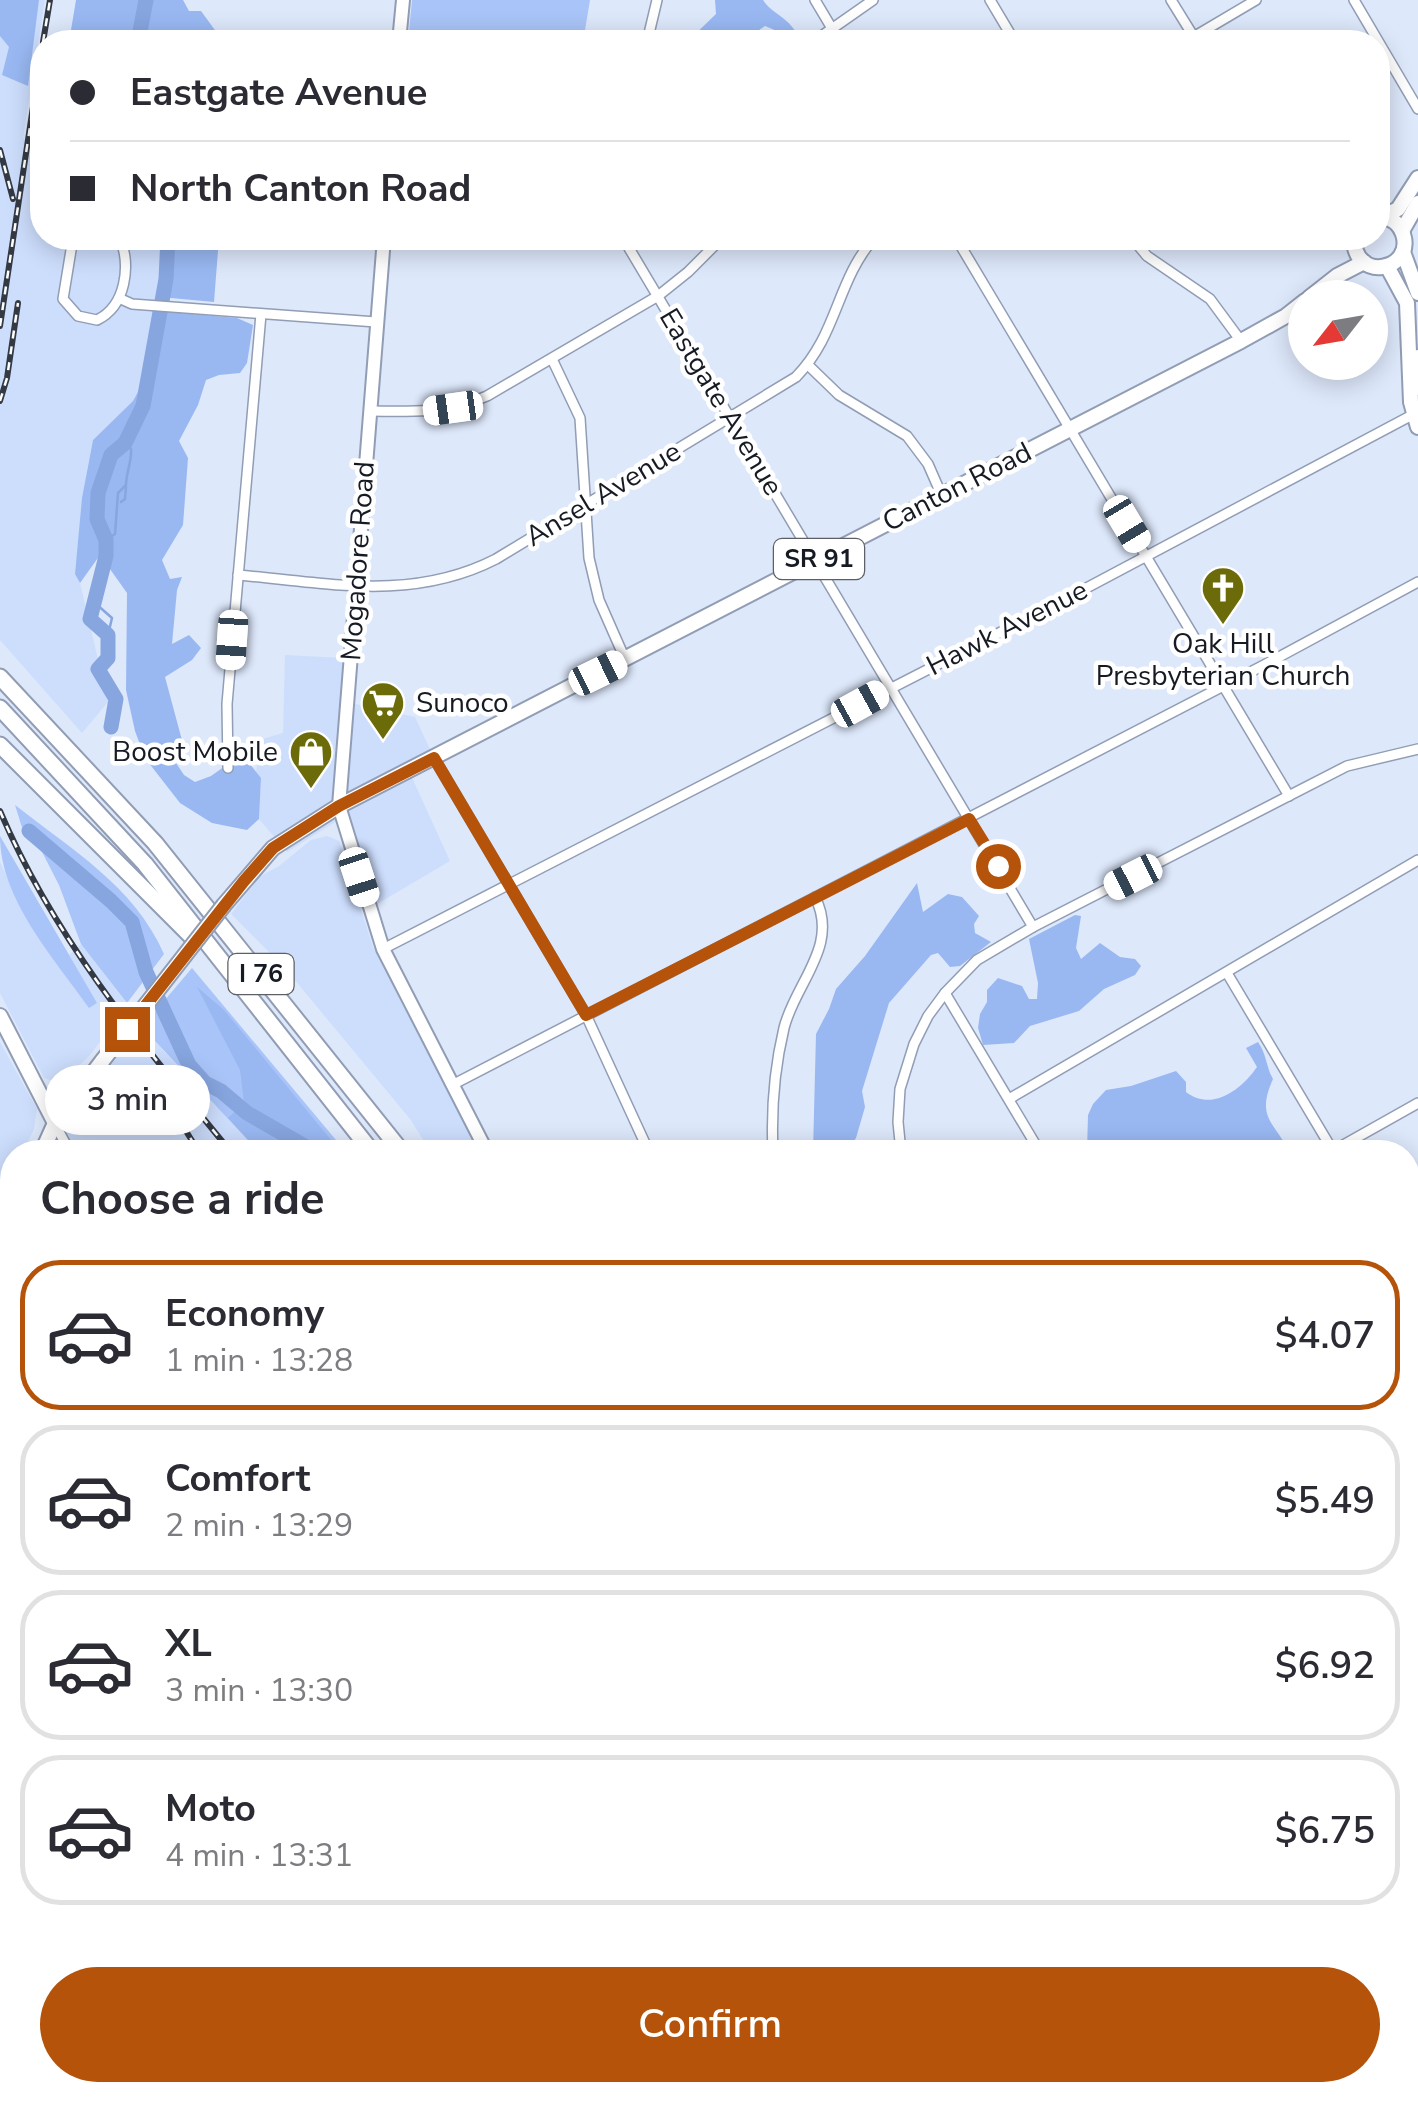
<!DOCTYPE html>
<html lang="en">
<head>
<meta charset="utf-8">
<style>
  body { margin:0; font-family:"Nunito Sans",sans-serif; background:#f2f2f3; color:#2b2b33; height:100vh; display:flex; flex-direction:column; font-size:38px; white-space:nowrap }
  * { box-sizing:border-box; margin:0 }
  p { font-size:32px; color:#7c7c81 }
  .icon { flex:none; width:55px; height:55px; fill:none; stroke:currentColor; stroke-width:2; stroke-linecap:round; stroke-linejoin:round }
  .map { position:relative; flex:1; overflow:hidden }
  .sheet { position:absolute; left:0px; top:1140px; width:1420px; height:962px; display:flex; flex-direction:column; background:#fff; border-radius:40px 40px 0 0; box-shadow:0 5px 25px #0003 }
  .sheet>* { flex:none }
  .guide { position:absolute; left:30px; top:30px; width:1360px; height:220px; border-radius:40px; box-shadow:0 5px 25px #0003; display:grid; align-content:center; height:220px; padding:0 40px; background:#fff }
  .needle { width:65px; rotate:239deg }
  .tools { position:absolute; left:1288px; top:280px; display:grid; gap:20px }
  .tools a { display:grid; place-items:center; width:100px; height:100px; border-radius:50%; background:#fff; box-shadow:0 5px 25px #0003; font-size:50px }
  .end { position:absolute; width:45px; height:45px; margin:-22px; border:12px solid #b45309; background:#fff; box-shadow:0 0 0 5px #fff }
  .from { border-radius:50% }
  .bubble { position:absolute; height:70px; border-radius:35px; background:#fff; box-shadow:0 5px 25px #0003; font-size:32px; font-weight:600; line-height:70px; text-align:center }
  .car { position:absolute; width:30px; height:60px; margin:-30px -15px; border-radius:12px; box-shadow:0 0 8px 2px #0007; background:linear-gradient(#fff 24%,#345 0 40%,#fff 0 76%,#345 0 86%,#fff 0) }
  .guide b { display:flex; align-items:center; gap:35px; height:95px; font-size:38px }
  .guide b+b { border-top:2px solid #e1e1e2 }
  .guide i { width:25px; height:25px; background:#2b2b33 }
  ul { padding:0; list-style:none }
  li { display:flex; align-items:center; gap:30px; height:150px; margin:0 20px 15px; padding:0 20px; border:5px solid #e1e1e2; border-radius:40px }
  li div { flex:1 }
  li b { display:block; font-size:38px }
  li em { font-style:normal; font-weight:600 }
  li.current { border-color:#b45309 }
  li>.icon { width:90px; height:90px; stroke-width:1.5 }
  h2 { padding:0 40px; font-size:45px; line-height:120px }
  .button { display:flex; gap:20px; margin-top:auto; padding:20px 40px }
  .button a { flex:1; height:115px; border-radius:60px; background:#b45309; color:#fff; font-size:40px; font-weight:600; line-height:115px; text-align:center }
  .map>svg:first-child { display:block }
  .built { fill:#cddefd }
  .green { fill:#a9c4f8 }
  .forest { fill:#99b8f2 }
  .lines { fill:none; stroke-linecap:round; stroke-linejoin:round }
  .stream { stroke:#87a5df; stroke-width:2.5 }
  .river { stroke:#87a5df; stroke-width:15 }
  .street-casing { stroke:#919db4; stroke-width:12 }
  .secondary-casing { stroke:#919db4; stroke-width:16 }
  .primary-casing { stroke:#919db4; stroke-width:18 }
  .highway-casing { stroke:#919db4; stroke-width:19 }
  .street { stroke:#fff; stroke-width:9 }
  .secondary { stroke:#fff; stroke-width:12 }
  .primary { stroke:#fff; stroke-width:14 }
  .highway { stroke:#fff; stroke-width:15 }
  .rail-casing { stroke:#343a44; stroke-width:6 }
  .rail { stroke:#fff; stroke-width:2.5; stroke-dasharray:8; stroke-linecap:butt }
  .primary-bridge-casing { stroke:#919db4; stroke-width:18; stroke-linecap:butt }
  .primary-bridge { stroke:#fff; stroke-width:14 }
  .route { stroke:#b45309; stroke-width:12 }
  .labels { text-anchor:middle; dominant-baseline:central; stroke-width:9; stroke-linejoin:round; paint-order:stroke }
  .shield { fill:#fff; stroke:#5c5f65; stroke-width:2.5 }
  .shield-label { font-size:25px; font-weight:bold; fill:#161b23 }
  .street-label { font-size:28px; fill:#161b23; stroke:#fff }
  .poi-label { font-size:28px; fill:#161b23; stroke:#fff }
</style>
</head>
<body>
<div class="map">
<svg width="1418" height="2101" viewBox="0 0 1418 2101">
  <rect width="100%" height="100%" fill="#dde8fb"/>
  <g class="built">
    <polygon points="0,0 45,0 23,138 42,158 42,238 168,238 166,279 148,374 133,401 93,440 87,471 75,574 80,583 108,702 82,733 0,640"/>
    <polygon points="285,655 345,658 342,701 415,717 434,758 409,771 450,861 372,907 348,814 287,852 259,819 261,778 256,772 262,739 283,733"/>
    <polygon points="327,836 339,841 373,947 479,1152 431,1152 410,1119 284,967 231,914 259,877 279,866 311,840"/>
    <polygon points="0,862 30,924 97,1004 69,955 81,944 162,1049 259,1152 75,1152 64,1131 125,1046 111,1027 90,1055 61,1083 44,1078 0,993"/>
    <polygon points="0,1042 37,1109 34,1129 23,1152 12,1152 12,1175 6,1184 0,1185"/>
    <polygon points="12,1250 12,1400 0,1407 0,1279"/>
    <polygon points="12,1405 12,1545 0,1523 0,1412"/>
    <polygon points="1418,2039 1418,2101 1354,2101 1338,2090 1408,2090 1408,2045"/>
    <polygon points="733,2090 926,2090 941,2101 746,2101"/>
  </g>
  <g class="green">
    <polygon points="412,0 590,0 583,42 408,42"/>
    <path d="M15 805C72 850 134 886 164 954L127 1003 81 944 59 885 40 848 24 834Z"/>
    <path d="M0 836 97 1003 89 1008C54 958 0 899 0 836Z"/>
    <polygon points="192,968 346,1152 259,1152 142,1027"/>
    <polygon points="926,2090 1058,2090 1073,2101 941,2101"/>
  </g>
  <g class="forest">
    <polygon points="0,0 39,0 28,86 2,75 9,47 0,36"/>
    <polygon points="76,0 183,0 189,11 201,11 220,37 217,42 171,42 168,40 165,42 69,42"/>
    <path d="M715 0H763C771 13 788 17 797 34L794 38 765 26 741 42H687L716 14Z"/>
    <polygon points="168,238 219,238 214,302 160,297 166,279"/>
    <polygon points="158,311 237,318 253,325 247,363 240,373 219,375 206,380 198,405 179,441 188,458 183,525 162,560 170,579 182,577 177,590 172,644 189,635 201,648 192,660 165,677 183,744 176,763 184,775 195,782 211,776 242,754 261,778 259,819 247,830 212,823 180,803 145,758 135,731 126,690 127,593 100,555 80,583 75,574 82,498 93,440 133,401 148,374"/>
    <polygon points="917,883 923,912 948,894 962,897 979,916 974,924 975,933 991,942 960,966 950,967 938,953 931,955 889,1003 862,1091 865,1107 856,1138 846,1152 813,1152 816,1034 829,1009 836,989 865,956"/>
    <polygon points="1075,915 1081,916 1076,948 1081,959 1100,943 1120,957 1135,959 1141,966 1135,975 1104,989 1079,1011 1030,1026 1014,1043 983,1045 978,1028 980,1014 987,1002 987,990 998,978 1022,986 1029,999 1037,999 1038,983 1029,939"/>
    <polygon points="197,987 224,1010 341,1152 259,1152 228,1118 244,1102 240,1070"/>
    <path d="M1258 1042C1267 1055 1266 1067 1273 1079 1256 1117 1273 1121 1290 1152H1249L1242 1145 1222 1152H1087L1088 1115 1093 1104 1106 1090 1131 1086 1176 1071 1186 1082V1092C1212 1112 1241 1090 1257 1067L1246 1048Z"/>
    <polygon points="0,1573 12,1593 12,1722 6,1718 4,1701 9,1690 8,1673 0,1659"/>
    <polygon points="236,2090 733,2090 746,2101 240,2101"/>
  </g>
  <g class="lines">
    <g class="stream">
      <polyline points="121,502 125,499 126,487"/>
      <path d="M106 540 115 534 118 493 126 485C126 473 132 461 131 449L125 443"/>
      <polyline points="95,603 112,618 108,635"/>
      <polyline points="29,831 31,833"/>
    </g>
    <g class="river">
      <polyline points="138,42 146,0"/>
      <polyline points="111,727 116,699 98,669 108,658 108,635 90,619 106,556 106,540 97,519 98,493 111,455 125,443 143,406 166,279 168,238"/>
      <polyline points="29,831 111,901 132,922 146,972 189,1065 205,1083 221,1091 247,1113 315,1152"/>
      <polyline points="1001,2090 1022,2101"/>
    </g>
    <g class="street-casing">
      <g id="street">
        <polyline points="815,0 840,42"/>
        <polyline points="990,0 1015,42"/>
        <polyline points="1171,0 1197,42"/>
        <polyline points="1354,0 1418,109"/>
        <polyline points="647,42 657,0"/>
        <polyline points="813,42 873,0"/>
        <polyline points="1185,42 1256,0"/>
        <path d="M73 238 63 299 78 316 97 320C126 306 131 266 120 238"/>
        <polyline points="623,238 1033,927"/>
        <polyline points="956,238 1289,796"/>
        <polyline points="1132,238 1147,256 1210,299 1241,341"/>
        <polyline points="121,299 132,304 376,322"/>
        <polyline points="552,359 580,418 589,558 599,600 625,659"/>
        <polyline points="808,365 839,395 907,436 928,464 942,496"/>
        <path d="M370 411C410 412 449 413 487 396L658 296 688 272 722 238"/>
        <path d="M238 575C328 583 412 602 496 559L796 377C838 334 836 282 874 238"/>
        <polyline points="434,758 586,1015 649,1152"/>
        <polyline points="228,768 227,704 261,314"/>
        <polyline points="383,949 1077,593 1416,413"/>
        <polyline points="1227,973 1333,1151"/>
        <polyline points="945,993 1040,1152"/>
        <polyline points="454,1084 1264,665 1418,582"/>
        <polyline points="1009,1099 1418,860"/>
        <polyline points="55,1124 70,1152"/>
        <path d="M773 1152C771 1110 774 1070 784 1028 795 983 840 946 815 897"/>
        <polyline points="901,1152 898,1122 900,1089 914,1044 928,1016 945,993 977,960 1033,927 1347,766 1418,749"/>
        <polyline points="1331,1152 1418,1103"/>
        <polyline points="1408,1258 1418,1251"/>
        <polyline points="0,1412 12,1405"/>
        <polyline points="1408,1421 1418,1414"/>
        <polyline points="1408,1601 1418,1595"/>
        <polyline points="1408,1747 1418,1741"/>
        <polyline points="0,1817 12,1810"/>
        <polyline points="1408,1864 1418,1858"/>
        <polyline points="0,1951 12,1944"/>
        <polyline points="0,1961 12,1983"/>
        <polyline points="1408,1980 1418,1974"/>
        <polyline points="1408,1992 1418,2015"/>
        <polyline points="0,2086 12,2079"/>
        <polyline points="73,2090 79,2101"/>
        <polyline points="209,2101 228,2090"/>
      </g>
    </g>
    <g class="secondary-casing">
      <g id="secondary">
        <polyline points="399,42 403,0"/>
        <polyline points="384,238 339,806 383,949 487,1152"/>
        <polyline points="1316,2090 1332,2101"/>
      </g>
    </g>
    <g class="primary-casing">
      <g id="primary">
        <polyline points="1384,216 1398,209 1418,178"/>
        <polyline points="1402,231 1418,203"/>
        <path d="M1354 238C1354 284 1415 270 1403 234 1399 222 1389 217 1378 216"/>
        <polyline points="1403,252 1418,293"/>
        <polyline points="1387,266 1407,303 1411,402 1418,427"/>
        <polyline points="1309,298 1337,276 1364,262"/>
        <polyline points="1418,388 1418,357"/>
        <polyline points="224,905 273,848 339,806 1241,341 1286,316 1305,301"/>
        <polyline points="0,1016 55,1123"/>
        <polyline points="42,1152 55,1123 103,1060"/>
        <polyline points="0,1247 12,1219"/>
      </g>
    </g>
    <g class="highway-casing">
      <g id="highway">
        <polyline points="0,677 155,843 402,1152"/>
        <polyline points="0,708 145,864 372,1152"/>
        <polyline points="0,745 194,939"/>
        <polyline points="1212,2090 1228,2101"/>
        <polyline points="1254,2090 1270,2101"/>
        <polyline points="1290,2090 1306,2101"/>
      </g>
    </g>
    <use href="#street" class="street"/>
    <use href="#secondary" class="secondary"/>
    <use href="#primary" class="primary"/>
    <use href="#highway" class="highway"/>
    <g class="rail-casing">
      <g id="rail">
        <polyline points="43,42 50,0"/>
        <polyline points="0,150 13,199"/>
        <polyline points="0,326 42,47"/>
        <polyline points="0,401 7,378 18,303"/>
        <path d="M0 811C54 939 144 1046 231 1152"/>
        <polyline points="148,1070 199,1152"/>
        <polyline points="826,2090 839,2101"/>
      </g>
    </g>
    <use href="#rail" class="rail"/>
    <g class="primary-bridge-casing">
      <polyline id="primary-bridge" points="103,1060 224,905"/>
    </g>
    <use href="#primary-bridge" class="primary-bridge"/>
  </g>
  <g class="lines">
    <polyline class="route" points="127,1029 244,881 273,848 339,806 434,758 586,1015 969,819 998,866"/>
  </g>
  <defs>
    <g id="church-pin" transform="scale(2.25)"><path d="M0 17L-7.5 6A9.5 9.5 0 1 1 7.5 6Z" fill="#6b6b09" stroke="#fff"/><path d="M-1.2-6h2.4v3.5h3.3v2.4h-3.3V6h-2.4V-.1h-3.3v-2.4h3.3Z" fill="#fff"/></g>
    <g id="supermarket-pin" transform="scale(2.25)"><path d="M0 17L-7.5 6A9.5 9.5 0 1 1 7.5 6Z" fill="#6b6b09" stroke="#fff"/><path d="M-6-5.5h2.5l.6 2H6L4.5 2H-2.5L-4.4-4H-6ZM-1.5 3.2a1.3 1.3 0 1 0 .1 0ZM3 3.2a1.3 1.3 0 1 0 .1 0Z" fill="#fff"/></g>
    <g id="shop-pin" transform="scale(2.25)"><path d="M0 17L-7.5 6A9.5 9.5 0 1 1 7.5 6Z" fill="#6b6b09" stroke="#fff"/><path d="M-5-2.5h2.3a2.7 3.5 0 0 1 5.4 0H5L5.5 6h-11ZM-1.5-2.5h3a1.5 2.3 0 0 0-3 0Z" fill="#fff"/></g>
  </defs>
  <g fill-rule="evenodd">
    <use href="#church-pin" x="1223" y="588"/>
    <use href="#supermarket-pin" x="383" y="703"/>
    <use href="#shop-pin" x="311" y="752"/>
  </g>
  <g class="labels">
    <g class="shield">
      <rect x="774" y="539" width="90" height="40" rx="8"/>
      <rect x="228.5" y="954" width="65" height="40" rx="8"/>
    </g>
    <g class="shield-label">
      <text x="819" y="559">SR 91</text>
      <text x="261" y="974">I 76</text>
    </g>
    <g class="street-label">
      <text transform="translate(721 402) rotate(59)">Eastgate Avenue</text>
      <text transform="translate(957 487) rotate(-27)">Canton Road</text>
      <text transform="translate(603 494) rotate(-31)">Ansel Avenue</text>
      <text transform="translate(358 561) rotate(-86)">Mogadore Road</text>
      <text transform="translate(1007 628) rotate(-27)">Hawk Avenue</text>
    </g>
    <g class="poi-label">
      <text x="1223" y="644">Oak Hill<tspan x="1223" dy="32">Presbyterian Church</tspan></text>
      <text x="416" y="703" text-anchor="start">Sunoco</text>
      <text x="278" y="752" text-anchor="end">Boost Mobile</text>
    </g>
  </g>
</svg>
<div class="tools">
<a><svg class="needle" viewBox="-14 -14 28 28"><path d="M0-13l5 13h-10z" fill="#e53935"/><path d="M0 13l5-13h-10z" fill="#7c7c81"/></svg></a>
</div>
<i class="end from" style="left:998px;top:866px"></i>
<i class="end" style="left:127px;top:1029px"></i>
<div class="bubble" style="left:45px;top:1065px;width:165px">3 min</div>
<i class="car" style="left:453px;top:408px;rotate:262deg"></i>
<i class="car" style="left:1127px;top:524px;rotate:149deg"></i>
<i class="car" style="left:232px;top:640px;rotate:184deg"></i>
<i class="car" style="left:598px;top:673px;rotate:64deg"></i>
<i class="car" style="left:860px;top:704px;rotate:61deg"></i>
<i class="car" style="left:359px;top:877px;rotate:162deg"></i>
<i class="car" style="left:1133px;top:877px;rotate:243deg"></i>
<div class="guide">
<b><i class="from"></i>Eastgate Avenue</b>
<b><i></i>North Canton Road</b>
</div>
<section class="sheet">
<h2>Choose a ride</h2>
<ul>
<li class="current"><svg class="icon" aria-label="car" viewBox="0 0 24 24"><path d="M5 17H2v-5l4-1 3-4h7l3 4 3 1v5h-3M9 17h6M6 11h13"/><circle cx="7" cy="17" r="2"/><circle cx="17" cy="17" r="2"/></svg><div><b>Economy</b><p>1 min · 13:28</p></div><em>$4.07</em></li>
<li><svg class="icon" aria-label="car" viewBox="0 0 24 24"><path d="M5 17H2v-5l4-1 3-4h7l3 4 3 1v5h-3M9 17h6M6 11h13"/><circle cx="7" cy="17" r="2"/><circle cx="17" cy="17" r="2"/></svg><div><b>Comfort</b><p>2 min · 13:29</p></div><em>$5.49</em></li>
<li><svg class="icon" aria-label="car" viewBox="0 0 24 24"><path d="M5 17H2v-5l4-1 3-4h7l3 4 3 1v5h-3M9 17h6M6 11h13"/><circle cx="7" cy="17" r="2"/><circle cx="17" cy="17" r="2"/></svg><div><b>XL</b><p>3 min · 13:30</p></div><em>$6.92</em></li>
<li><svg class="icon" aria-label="car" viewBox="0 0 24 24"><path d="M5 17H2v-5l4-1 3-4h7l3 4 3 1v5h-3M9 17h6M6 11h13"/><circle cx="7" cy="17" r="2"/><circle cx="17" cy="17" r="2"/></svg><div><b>Moto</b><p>4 min · 13:31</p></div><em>$6.75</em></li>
</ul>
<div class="button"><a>Confirm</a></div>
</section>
</div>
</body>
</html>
